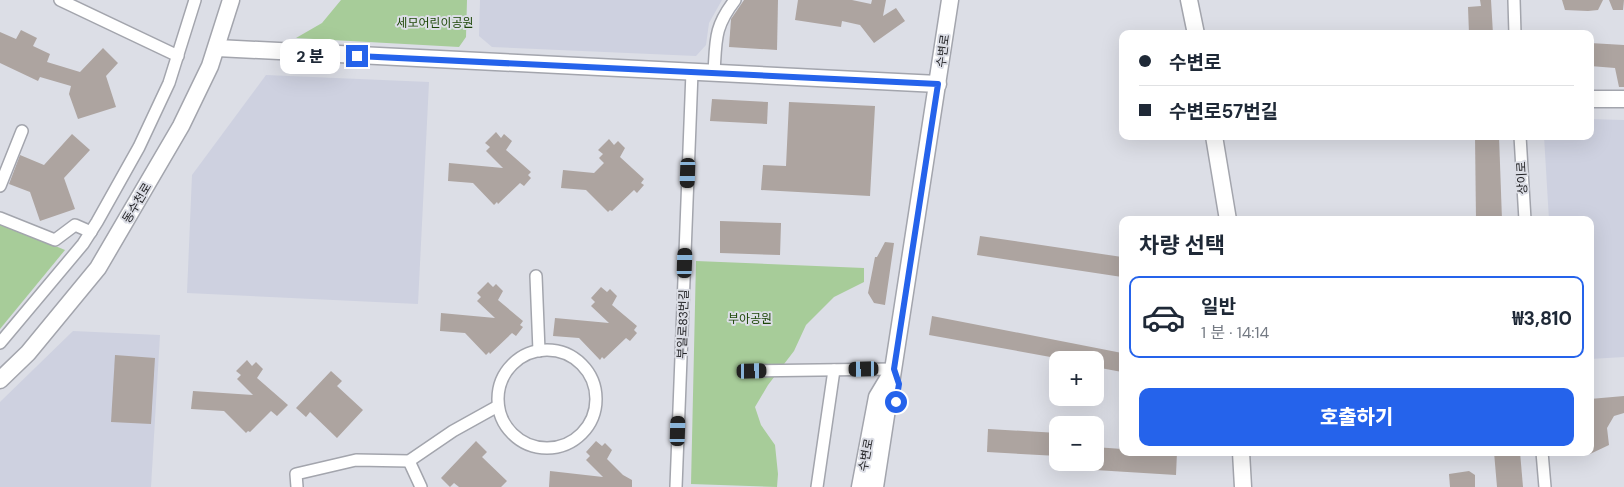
<!DOCTYPE html>
<html lang="ko">
<head>
<meta charset="utf-8">
<style>
  body { margin:0; font-family:"DM Sans","Noto Sans KR",sans-serif; background:#f2f2f3; color:#1f2937; height:100vh; display:flex; flex-direction:column; font-size:19px; white-space:nowrap }
  * { box-sizing:border-box; margin:0 }
  p { font-size:16px; color:#747a83 }
  .icon { flex:none; width:28px; height:28px; fill:none; stroke:currentColor; stroke-width:2; stroke-linecap:round; stroke-linejoin:round }
  .map { position:relative; flex:1; overflow:hidden }
  .drawer { position:absolute; left:1119px; top:216px; width:475px; height:240px; display:flex; flex-direction:column; background:#fff; border-radius:10px; box-shadow:0 5px 20px #0002 }
  .drawer>* { flex:none }
  .top-card { position:absolute; left:1119px; top:30px; width:475px; height:110px; border-radius:10px; box-shadow:0 5px 20px #0002; display:grid; align-content:center; height:110px; padding:0 20px; background:#fff }
  .controls { position:absolute; left:1049px; top:351px; display:grid; gap:10px }
  .controls a { display:grid; place-items:center; width:55px; height:55px; border-radius:10px; background:#fff; box-shadow:0 5px 20px #0002; font-size:25px }
  .end { position:absolute; width:22px; height:22px; margin:-11px; border:6px solid #2563eb; background:#fff; box-shadow:0 0 0 2px #fff }
  .from { border-radius:50% }
  .bubble { position:absolute; height:35px; border-radius:10px; background:#fff; box-shadow:0 5px 20px #0002; font-size:16px; font-weight:800; line-height:35px; text-align:center }
  .car { position:absolute; width:15px; height:30px; margin:-15px -8px; border-radius:6px; box-shadow:0 0 4px 1px #0007; background:linear-gradient(#222 24%,#8ab4d8 0 40%,#222 0 76%,#8ab4d8 0 86%,#222 0) }
  .top-card b { display:flex; align-items:center; gap:18px; height:48px; font-size:19px }
  .top-card b+b { border-top:1px solid #e0e1e3 }
  .top-card i { width:12px; height:12px; background:#1f2937 }
  ul { padding:0; list-style:none }
  li { display:flex; align-items:center; gap:15px; height:82px; margin:0 10px 8px; padding:0 10px; border:2px solid #e0e1e3; border-radius:10px }
  li div { flex:1 }
  li b { display:block; font-size:19px }
  li em { font-style:normal; font-weight:800 }
  li.on { border-color:#2563eb }
  li>.icon { width:45px; height:45px; stroke-width:1.5 }
  h2 { padding:0 20px; font-size:22px; line-height:60px }
  .cta { display:flex; gap:10px; margin-top:auto; padding:10px 20px }
  .cta a { flex:1; height:58px; border-radius:10px; background:#2563eb; color:#fff; font-size:20px; font-weight:800; line-height:58px; text-align:center }
  .map>svg:first-child { display:block }
  .built { fill:#ced1e0 }
  .green { fill:#a7cc99 }
  .building { fill:#ada4a0 }
  .lines { fill:none; stroke-linecap:round; stroke-linejoin:round }
  .street-casing { stroke:#a3a5ad; stroke-width:14 }
  .secondary-casing { stroke:#a3a5ad; stroke-width:19 }
  .street { stroke:#fff; stroke-width:11 }
  .secondary { stroke:#fff; stroke-width:16 }
  .route { stroke:#2563eb; stroke-width:6 }
  .labels { text-anchor:middle; dominant-baseline:central; stroke-width:4; stroke-linejoin:round; paint-order:stroke }
  .park-label { font-size:12px; fill:#1d4708; stroke:#dcdee6 }
  .street-label { font-size:12px; fill:#232326; stroke:#dcdee6 }
</style>
</head>
<body>
<div class="map">
<svg width="1624" height="487" viewBox="0 0 1624 487">
  <rect width="100%" height="100%" fill="#dcdee6"/>
  <g class="built">
    <polygon points="480,0 722,0 709,23 706,45 696,56 492,47 479,36"/>
    <polygon points="266,75 429,82 418,304 187,293 192,175"/>
    <polygon points="1590,119 1624,120 1624,357 1590,359 1590,220 1549,220 1544,136 1590,136"/>
    <polygon points="73,331 160,335 151,487 0,487 0,402"/>
  </g>
  <g class="green">
    <polygon points="341,0 467,0 466,37 459,47 296,38 322,23"/>
    <polygon points="0,223 65,250 0,329"/>
    <polygon points="696,261 864,268 864,282 834,297 806,325 794,351 768,385 755,407 761,425 775,445 778,474 777,487 691,484"/>
  </g>
  <g class="building">
    <polygon points="744,0 778,0 777,50 729,47 731,19"/>
    <polygon points="798,0 852,0 871,4 872,0 886,0 883,16 896,8 905,21 874,43 860,25 842,21 841,27 795,20"/>
    <polygon points="1480,0 1491,0 1493,34 1469,34 1468,7 1481,6"/>
    <polygon points="1562,0 1603,0 1598,10 1588,11 1565,10"/>
    <polygon points="1609,0 1624,0 1623,10 1613,10"/>
    <polygon points="21,30 37,38 33,46 50,54 47,62 80,72 103,48 118,63 106,76 116,107 78,119 69,94 71,86 40,77 38,81 0,63 0,32 16,39"/>
    <polygon points="1590,43 1624,45 1624,87 1619,87 1615,68 1590,66"/>
    <polygon points="712,99 768,102 767,124 710,121"/>
    <polygon points="789,102 875,106 870,196 761,190 763,165 786,166"/>
    <polygon points="496,132 501,138 504,134 512,141 506,150 531,172 528,175 531,178 524,186 520,183 498,204 497,202 494,205 473,183 448,181 449,163 503,168 486,151 490,147 485,143"/>
    <polygon points="72,134 90,150 64,178 75,209 40,221 30,192 9,184 20,155 44,165"/>
    <polygon points="1475,136 1499,136 1502,220 1476,220"/>
    <polygon points="609,139 614,145 618,141 625,148 620,157 644,179 641,183 644,185 637,193 634,190 612,211 610,210 608,212 586,190 561,188 563,170 594,173 604,163 599,158 603,154 598,150"/>
    <polygon points="720,221 781,223 780,255 720,253"/>
    <polygon points="980,236 1122,257 1122,277 977,255"/>
    <polygon points="885,242 894,243 885,305 874,303 868,293 875,257 877,257"/>
    <polygon points="488,282 493,287 496,284 503,291 498,300 523,321 520,325 523,327 516,336 512,333 490,354 489,352 486,355 465,333 440,331 441,313 495,318 477,301 481,297 477,293"/>
    <polygon points="601,287 607,292 610,289 617,296 612,305 637,326 634,330 637,333 630,341 626,338 604,359 602,357 600,360 579,338 553,336 555,318 609,323 591,306 595,302 591,298"/>
    <polygon points="932,316 1122,353 1122,372 1095,367 1095,360 1067,360 929,335"/>
    <polygon points="115,355 155,358 151,424 111,422"/>
    <polygon points="247,360 252,366 256,362 263,369 257,378 288,405 277,416 271,411 250,432 248,431 246,433 224,411 191,409 193,391 253,395 237,379 241,375 236,371"/>
    <polygon points="331,371 342,381 337,386 363,410 337,438 310,412 306,417 296,408"/>
    <polygon points="1624,396 1624,413 1614,416 1607,428 1609,445 1590,454 1590,399"/>
    <polygon points="988,429 1058,433 1058,456 987,452"/>
    <polygon points="476,441 487,452 482,457 507,481 501,487 459,487 454,483 450,487 441,478"/>
    <polygon points="596,441 602,446 605,443 612,450 607,459 623,475 632,480 632,487 549,487 550,471 603,477 586,460 590,456 586,452"/>
    <polygon points="1095,447 1122,449 1122,452 1177,452 1176,475 1095,470"/>
    <polygon points="1494,452 1520,452 1523,487 1497,487"/>
    <polygon points="1469,471 1475,475 1475,487 1450,487 1449,474"/>
  </g>
  <g class="lines">
    <g class="street-casing">
      <g id="street">
        <polyline points="60,0 178,56"/>
        <polyline points="1514,0 1515,34"/>
        <path d="M714 73C716 40 714 27 735 0"/>
        <polyline points="1520,136 1525,220"/>
        <polyline points="0,186 22,131"/>
        <polyline points="0,218 55,240 75,225 91,232"/>
        <polyline points="536,276 539,351"/>
        <polyline points="0,343 83,244 97,222 139,147 169,83 195,0"/>
        <circle cx="547" cy="399" r="49"/>
        <polyline points="752,371 894,369"/>
        <polyline points="1542,452 1545,487"/>
        <polyline points="409,461 421,487"/>
        <polyline points="297,487 296,474 356,460 409,461 453,431 498,406"/>
        <polyline points="676,487 692,72"/>
        <polyline points="817,487 834,370"/>
      </g>
    </g>
    <g class="secondary-casing">
      <g id="secondary">
        <polyline points="1189,0 1196,34"/>
        <polyline points="217,48 938,84"/>
        <polyline points="1590,99 1624,99"/>
        <polyline points="1214,136 1228,220"/>
        <polyline points="0,380 28,353 98,268 181,126 210,66 231,0"/>
        <polyline points="1241,452 1243,487"/>
        <polyline points="860,487 877,397 889,377"/>
        <polyline points="875,487 950,0"/>
      </g>
    </g>
    <use href="#street" class="street"/>
    <use href="#secondary" class="secondary"/>
  </g>
  <g class="lines">
    <polyline class="route" points="357,56 938,84 894,369 899,384 896,402"/>
  </g>
  <g class="labels">
    <g class="park-label">
      <text x="435" y="23">세모어린이공원</text>
      <text x="750" y="319">부아공원</text>
    </g>
    <g class="street-label">
      <text transform="translate(943 51) rotate(-82)">수변로</text>
      <text transform="translate(1522 178) rotate(-93)">상이로</text>
      <text transform="translate(137 203) rotate(-59)">동수천로</text>
      <text transform="translate(683 324) rotate(-88)">부일로83번길</text>
      <text transform="translate(866 455) rotate(-79)">수변로</text>
    </g>
  </g>
</svg>
<div class="controls">
<a>+</a>
<a>−</a>
</div>
<i class="end from" style="left:896px;top:402px"></i>
<i class="end" style="left:357px;top:56px"></i>
<div class="bubble" style="left:280px;top:39px;width:60px">2 분</div>
<i class="car" style="left:688px;top:173px;rotate:182deg"></i>
<i class="car" style="left:685px;top:263px;rotate:2deg"></i>
<i class="car" style="left:864px;top:369px;rotate:269deg"></i>
<i class="car" style="left:752px;top:371px;rotate:89deg"></i>
<i class="car" style="left:678px;top:431px;rotate:2deg"></i>
<div class="top-card">
<b><i class="from"></i>수변로</b>
<b><i></i>수변로57번길</b>
</div>
<section class="drawer">
<h2>차량 선택</h2>
<ul>
<li class="on"><svg class="icon" aria-label="car" viewBox="0 0 24 24"><path d="M5 17H2v-5l4-1 3-4h7l3 4 3 1v5h-3M9 17h6M6 11h13"/><circle cx="7" cy="17" r="2"/><circle cx="17" cy="17" r="2"/></svg><div><b>일반</b><p>1 분 · 14:14</p></div><em>₩3,810</em></li>
</ul>
<div class="cta"><a>호출하기</a></div>
</section>
</div>
</body>
</html>
